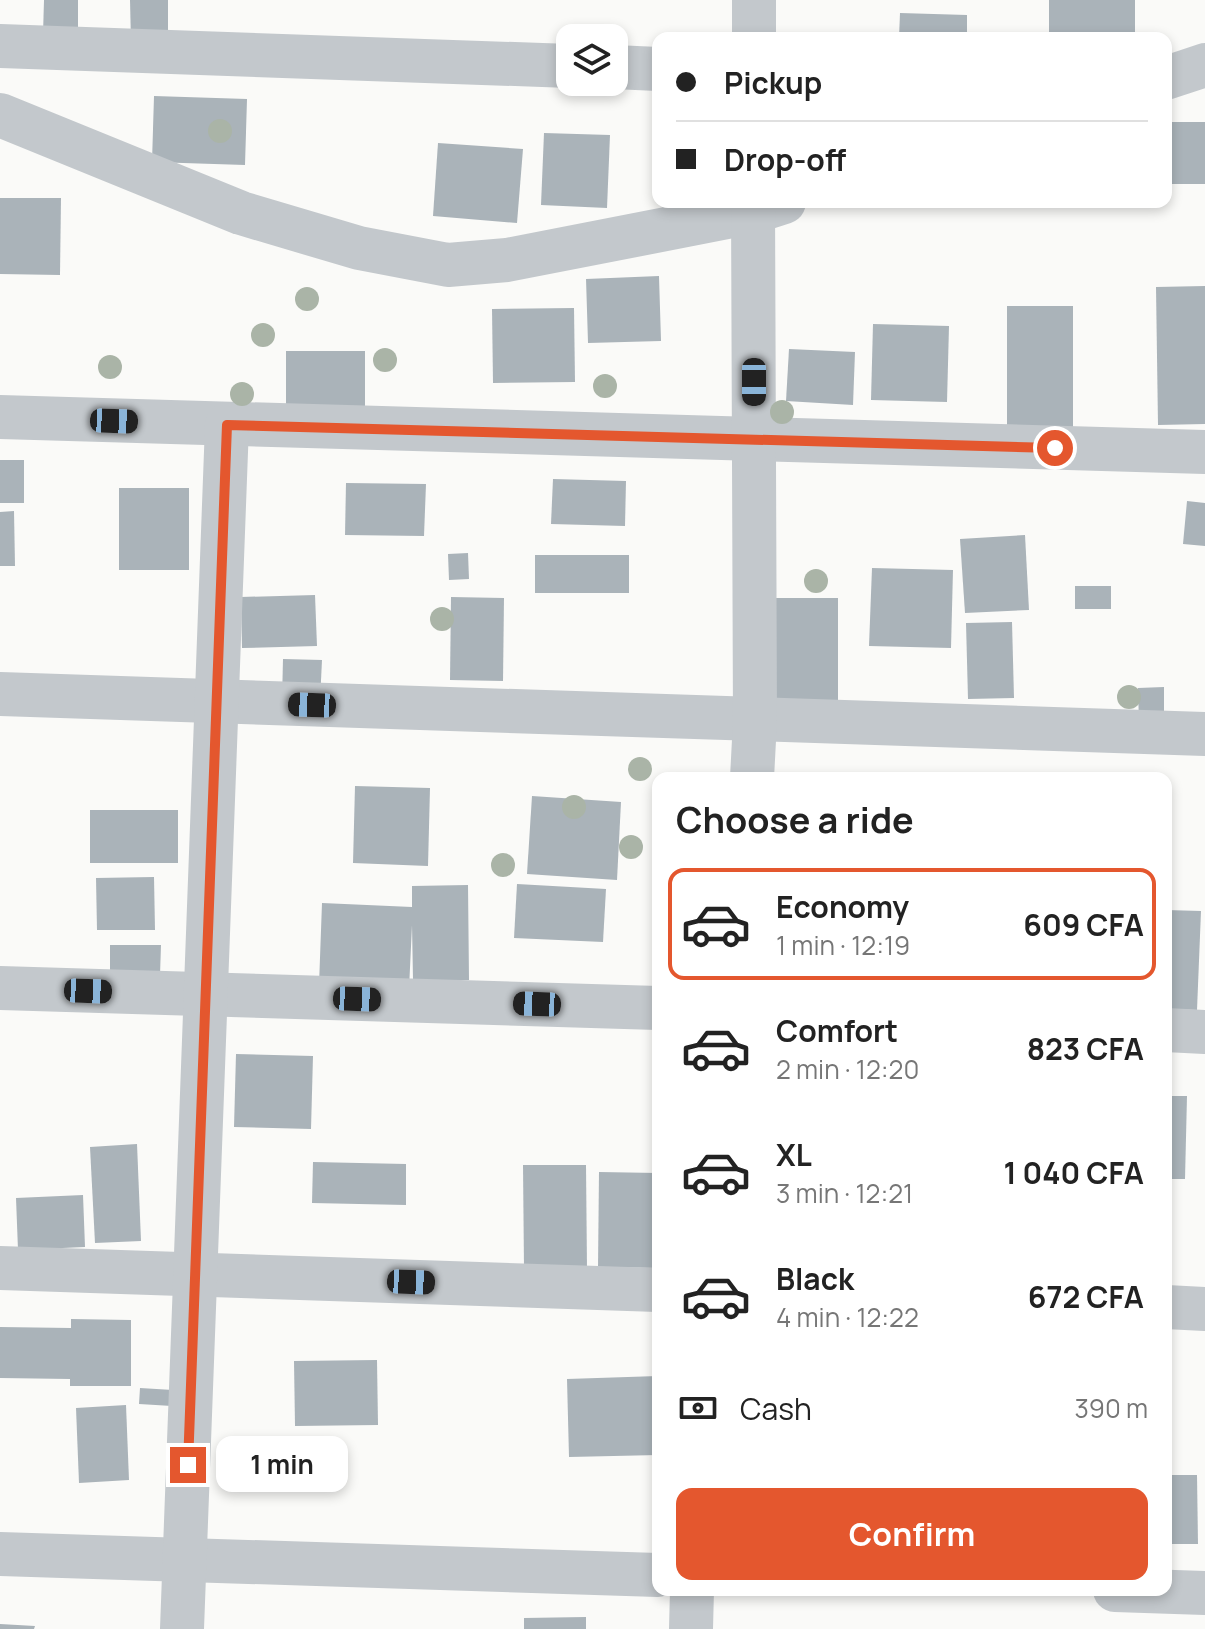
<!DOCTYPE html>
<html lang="en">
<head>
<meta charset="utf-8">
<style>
  body { margin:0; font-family:Manrope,sans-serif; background:#f2f2f2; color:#222; height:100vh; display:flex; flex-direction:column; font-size:30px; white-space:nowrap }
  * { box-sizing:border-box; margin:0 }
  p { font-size:26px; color:#767676 }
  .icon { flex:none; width:44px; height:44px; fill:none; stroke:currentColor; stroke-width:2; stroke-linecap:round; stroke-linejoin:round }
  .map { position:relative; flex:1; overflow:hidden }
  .drawer { position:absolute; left:652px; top:772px; width:520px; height:824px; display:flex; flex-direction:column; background:#fff; border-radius:16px; box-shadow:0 4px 12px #0003 }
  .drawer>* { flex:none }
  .hud { position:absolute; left:652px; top:32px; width:520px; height:176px; border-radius:16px; box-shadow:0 4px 12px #0003; display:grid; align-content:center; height:176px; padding:0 24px; background:#fff }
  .buttons { position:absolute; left:556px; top:24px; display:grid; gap:16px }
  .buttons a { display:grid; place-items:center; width:72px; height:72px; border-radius:16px; background:#fff; box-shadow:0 4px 12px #0003; font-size:40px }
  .end { position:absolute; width:36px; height:36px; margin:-18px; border:10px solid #e4572e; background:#fff; box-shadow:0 0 0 4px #fff }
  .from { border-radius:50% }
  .bubble { position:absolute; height:56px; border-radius:16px; background:#fff; box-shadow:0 4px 12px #0003; font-size:26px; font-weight:700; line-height:56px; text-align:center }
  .car { position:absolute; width:24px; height:48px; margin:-24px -12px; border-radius:10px; box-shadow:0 0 6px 2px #0007; background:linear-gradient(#222 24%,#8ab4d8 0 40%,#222 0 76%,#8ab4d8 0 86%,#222 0) }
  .hud b { display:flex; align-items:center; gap:28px; height:76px; font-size:30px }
  .hud b+b { border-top:2px solid #e0e0e0 }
  .hud i { width:20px; height:20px; background:#222 }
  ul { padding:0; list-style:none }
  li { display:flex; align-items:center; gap:24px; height:112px; margin:0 16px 12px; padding:0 8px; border:4px solid transparent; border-radius:16px }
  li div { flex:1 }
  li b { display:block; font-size:30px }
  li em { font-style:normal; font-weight:700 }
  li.active { border-color:#e4572e }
  li>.icon { width:72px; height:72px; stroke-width:1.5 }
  h2 { padding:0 24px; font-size:36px; line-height:96px }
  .pay { display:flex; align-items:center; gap:20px; height:88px; padding:0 24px; font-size:30px }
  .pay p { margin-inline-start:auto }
  .button { display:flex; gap:16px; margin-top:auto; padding:16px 24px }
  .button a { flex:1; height:92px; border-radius:16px; background:#e4572e; color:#fff; font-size:32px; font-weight:700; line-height:92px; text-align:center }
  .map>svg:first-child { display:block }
  .building { fill:#aab3b9 }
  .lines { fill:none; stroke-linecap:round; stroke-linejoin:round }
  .minor { stroke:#c3c8cc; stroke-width:44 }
  .tree { fill:#aab4a7 }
  .route { stroke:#e4572e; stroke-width:10 }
</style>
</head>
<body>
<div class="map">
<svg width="1205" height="1629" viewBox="0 0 1205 1629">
  <rect width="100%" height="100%" fill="#fafaf8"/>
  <g class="building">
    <polygon points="44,0 78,0 78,35 43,34"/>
    <polygon points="130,0 168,0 168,42 131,42"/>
    <rect x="1049" y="0" width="86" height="38"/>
    <polygon points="900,13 967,15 967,38 899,38"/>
    <polygon points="154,96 247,99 245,165 152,162"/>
    <rect x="1166" y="122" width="39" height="62"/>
    <polygon points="544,133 610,135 607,208 541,205"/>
    <polygon points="438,143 523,149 517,223 433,216"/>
    <polygon points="0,198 61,198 60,275 0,274"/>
    <polygon points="659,276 661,341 588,343 586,279"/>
    <polygon points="1205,286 1205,424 1158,425 1156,287"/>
    <rect x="1007" y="306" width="66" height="124"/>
    <polygon points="574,308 575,382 493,383 492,309"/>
    <polygon points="873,324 949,326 947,402 871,400"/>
    <polygon points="789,349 855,352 853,405 786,401"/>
    <rect x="286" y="351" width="79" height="67"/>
    <rect x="0" y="460" width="24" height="43"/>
    <polygon points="553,479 626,481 625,526 551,524"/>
    <polygon points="346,483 426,484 424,536 345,535"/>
    <rect x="119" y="488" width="70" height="82"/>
    <polygon points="1187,501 1205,503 1205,546 1183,544"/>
    <polygon points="14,511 15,566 0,566 0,512"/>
    <polygon points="1025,535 1029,610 965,613 960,539"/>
    <polygon points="468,553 469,579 449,580 448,554"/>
    <rect x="535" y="555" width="94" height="38"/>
    <polygon points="872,568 953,570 951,648 869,646"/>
    <rect x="1075" y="586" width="36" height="23"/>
    <polygon points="315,595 317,646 242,648 241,597"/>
    <polygon points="451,597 504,598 503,681 450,680"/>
    <rect x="776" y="598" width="62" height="110"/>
    <polygon points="1012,622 1014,698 968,699 966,623"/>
    <polygon points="283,659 322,660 320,701 282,700"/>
    <polygon points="1164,687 1164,724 1139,725 1138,688"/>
    <polygon points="355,786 430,788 428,866 353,863"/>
    <polygon points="532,796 621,802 617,880 527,874"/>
    <rect x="90" y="810" width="88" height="53"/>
    <polygon points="154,877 155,930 97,930 96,878"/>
    <polygon points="517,884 606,889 603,942 514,938"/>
    <polygon points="468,885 469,980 413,980 412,925 409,989 319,985 322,903 412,907 412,886"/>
    <polygon points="1166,910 1201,911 1197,1010 1166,1009"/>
    <polygon points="110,945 161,945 160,975 110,975"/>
    <polygon points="236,1054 313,1056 311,1129 234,1127"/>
    <polygon points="1166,1096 1187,1096 1185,1179 1166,1179"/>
    <polygon points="137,1144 141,1241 95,1243 90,1147"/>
    <polygon points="313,1162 406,1164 406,1205 312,1203"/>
    <polygon points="523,1165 586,1165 587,1269 524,1269"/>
    <polygon points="599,1172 658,1173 658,1268 598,1267"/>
    <polygon points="83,1195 85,1247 18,1250 16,1198"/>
    <polygon points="71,1319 131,1320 131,1386 70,1386 70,1379 0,1378 0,1327 71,1328"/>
    <polygon points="377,1360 378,1425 295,1426 294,1361"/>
    <polygon points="658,1376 658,1455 569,1457 567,1379"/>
    <polygon points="140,1388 173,1390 172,1406 139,1404"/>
    <polygon points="126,1405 129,1480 79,1483 76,1408"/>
    <polygon points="267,1445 337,1448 335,1488 266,1485"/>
    <polygon points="1166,1475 1197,1475 1198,1544 1166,1544"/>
    <polygon points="586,1617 586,1629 524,1629 524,1618"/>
    <polygon points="0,1624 35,1626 34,1629 0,1629"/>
  </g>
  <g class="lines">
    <g class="minor">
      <polyline points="754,0 754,38"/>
      <polyline points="0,46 570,66"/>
      <polyline points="614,67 658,69"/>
      <polyline points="1166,78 1205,65"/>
      <polyline points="0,115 241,213 359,248 448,265 507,260 753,212 784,202"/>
      <polyline points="0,417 1205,452"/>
      <polyline points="0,694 1205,734"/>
      <polyline points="752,778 755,721 753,202"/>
      <polyline points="0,988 658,1008"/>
      <polyline points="1166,1030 1205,1032"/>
      <polyline points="0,1268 658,1290"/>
      <polyline points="1166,1307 1205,1309"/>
      <polyline points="0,1554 658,1575"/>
      <polyline points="1115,1590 1205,1593"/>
      <polyline points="182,1629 227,425"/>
      <polyline points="691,1629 692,1590"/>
    </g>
  </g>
  <g class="tree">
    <circle cx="220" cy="131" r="12"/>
    <circle cx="307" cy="299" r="12"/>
    <circle cx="263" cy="335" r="12"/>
    <circle cx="385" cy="360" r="12"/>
    <circle cx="110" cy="367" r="12"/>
    <circle cx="605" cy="386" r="12"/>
    <circle cx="242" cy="394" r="12"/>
    <circle cx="782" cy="412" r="12"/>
    <circle cx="816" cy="581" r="12"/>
    <circle cx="442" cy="619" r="12"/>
    <circle cx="1129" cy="697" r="12"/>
    <circle cx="640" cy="769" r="12"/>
    <circle cx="574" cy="807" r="12"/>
    <circle cx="631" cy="847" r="12"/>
    <circle cx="503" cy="865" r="12"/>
  </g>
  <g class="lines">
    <polyline class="route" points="188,1465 227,425 1055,448"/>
  </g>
</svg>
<div class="buttons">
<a><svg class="icon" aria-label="layers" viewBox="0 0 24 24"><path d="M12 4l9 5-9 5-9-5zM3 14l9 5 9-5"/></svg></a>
</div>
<i class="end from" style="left:1055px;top:448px"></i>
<i class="end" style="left:188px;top:1465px"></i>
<div class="bubble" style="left:216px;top:1436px;width:132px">1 min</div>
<i class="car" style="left:754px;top:382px;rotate:180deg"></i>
<i class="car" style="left:114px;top:421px;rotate:92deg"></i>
<i class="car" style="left:312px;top:705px;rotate:272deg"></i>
<i class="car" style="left:88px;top:991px;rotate:92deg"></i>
<i class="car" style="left:357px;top:999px;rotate:92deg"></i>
<i class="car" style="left:537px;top:1004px;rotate:272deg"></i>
<i class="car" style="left:411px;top:1282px;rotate:92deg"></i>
<div class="hud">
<b><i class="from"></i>Pickup</b>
<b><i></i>Drop-off</b>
</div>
<section class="drawer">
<h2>Choose a ride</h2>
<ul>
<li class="active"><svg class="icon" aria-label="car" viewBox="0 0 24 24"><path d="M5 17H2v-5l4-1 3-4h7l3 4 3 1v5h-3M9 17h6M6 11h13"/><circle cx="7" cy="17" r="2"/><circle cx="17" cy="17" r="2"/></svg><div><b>Economy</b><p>1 min · 12:19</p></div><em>609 CFA</em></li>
<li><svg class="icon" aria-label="car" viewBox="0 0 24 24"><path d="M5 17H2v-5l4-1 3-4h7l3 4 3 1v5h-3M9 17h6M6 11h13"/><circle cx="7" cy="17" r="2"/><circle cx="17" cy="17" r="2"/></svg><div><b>Comfort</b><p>2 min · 12:20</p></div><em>823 CFA</em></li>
<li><svg class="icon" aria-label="car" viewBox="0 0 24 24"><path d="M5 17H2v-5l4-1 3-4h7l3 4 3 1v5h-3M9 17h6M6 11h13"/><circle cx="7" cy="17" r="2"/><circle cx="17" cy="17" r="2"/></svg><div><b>XL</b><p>3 min · 12:21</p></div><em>1 040 CFA</em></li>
<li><svg class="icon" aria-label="car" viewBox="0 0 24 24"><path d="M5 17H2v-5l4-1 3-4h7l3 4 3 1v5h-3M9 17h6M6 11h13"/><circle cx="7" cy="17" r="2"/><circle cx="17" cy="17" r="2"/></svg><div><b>Black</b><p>4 min · 12:22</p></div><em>672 CFA</em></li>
</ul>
<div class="pay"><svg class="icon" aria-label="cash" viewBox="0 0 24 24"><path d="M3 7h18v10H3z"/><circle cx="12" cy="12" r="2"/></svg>Cash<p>390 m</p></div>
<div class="button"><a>Confirm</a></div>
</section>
</div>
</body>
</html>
